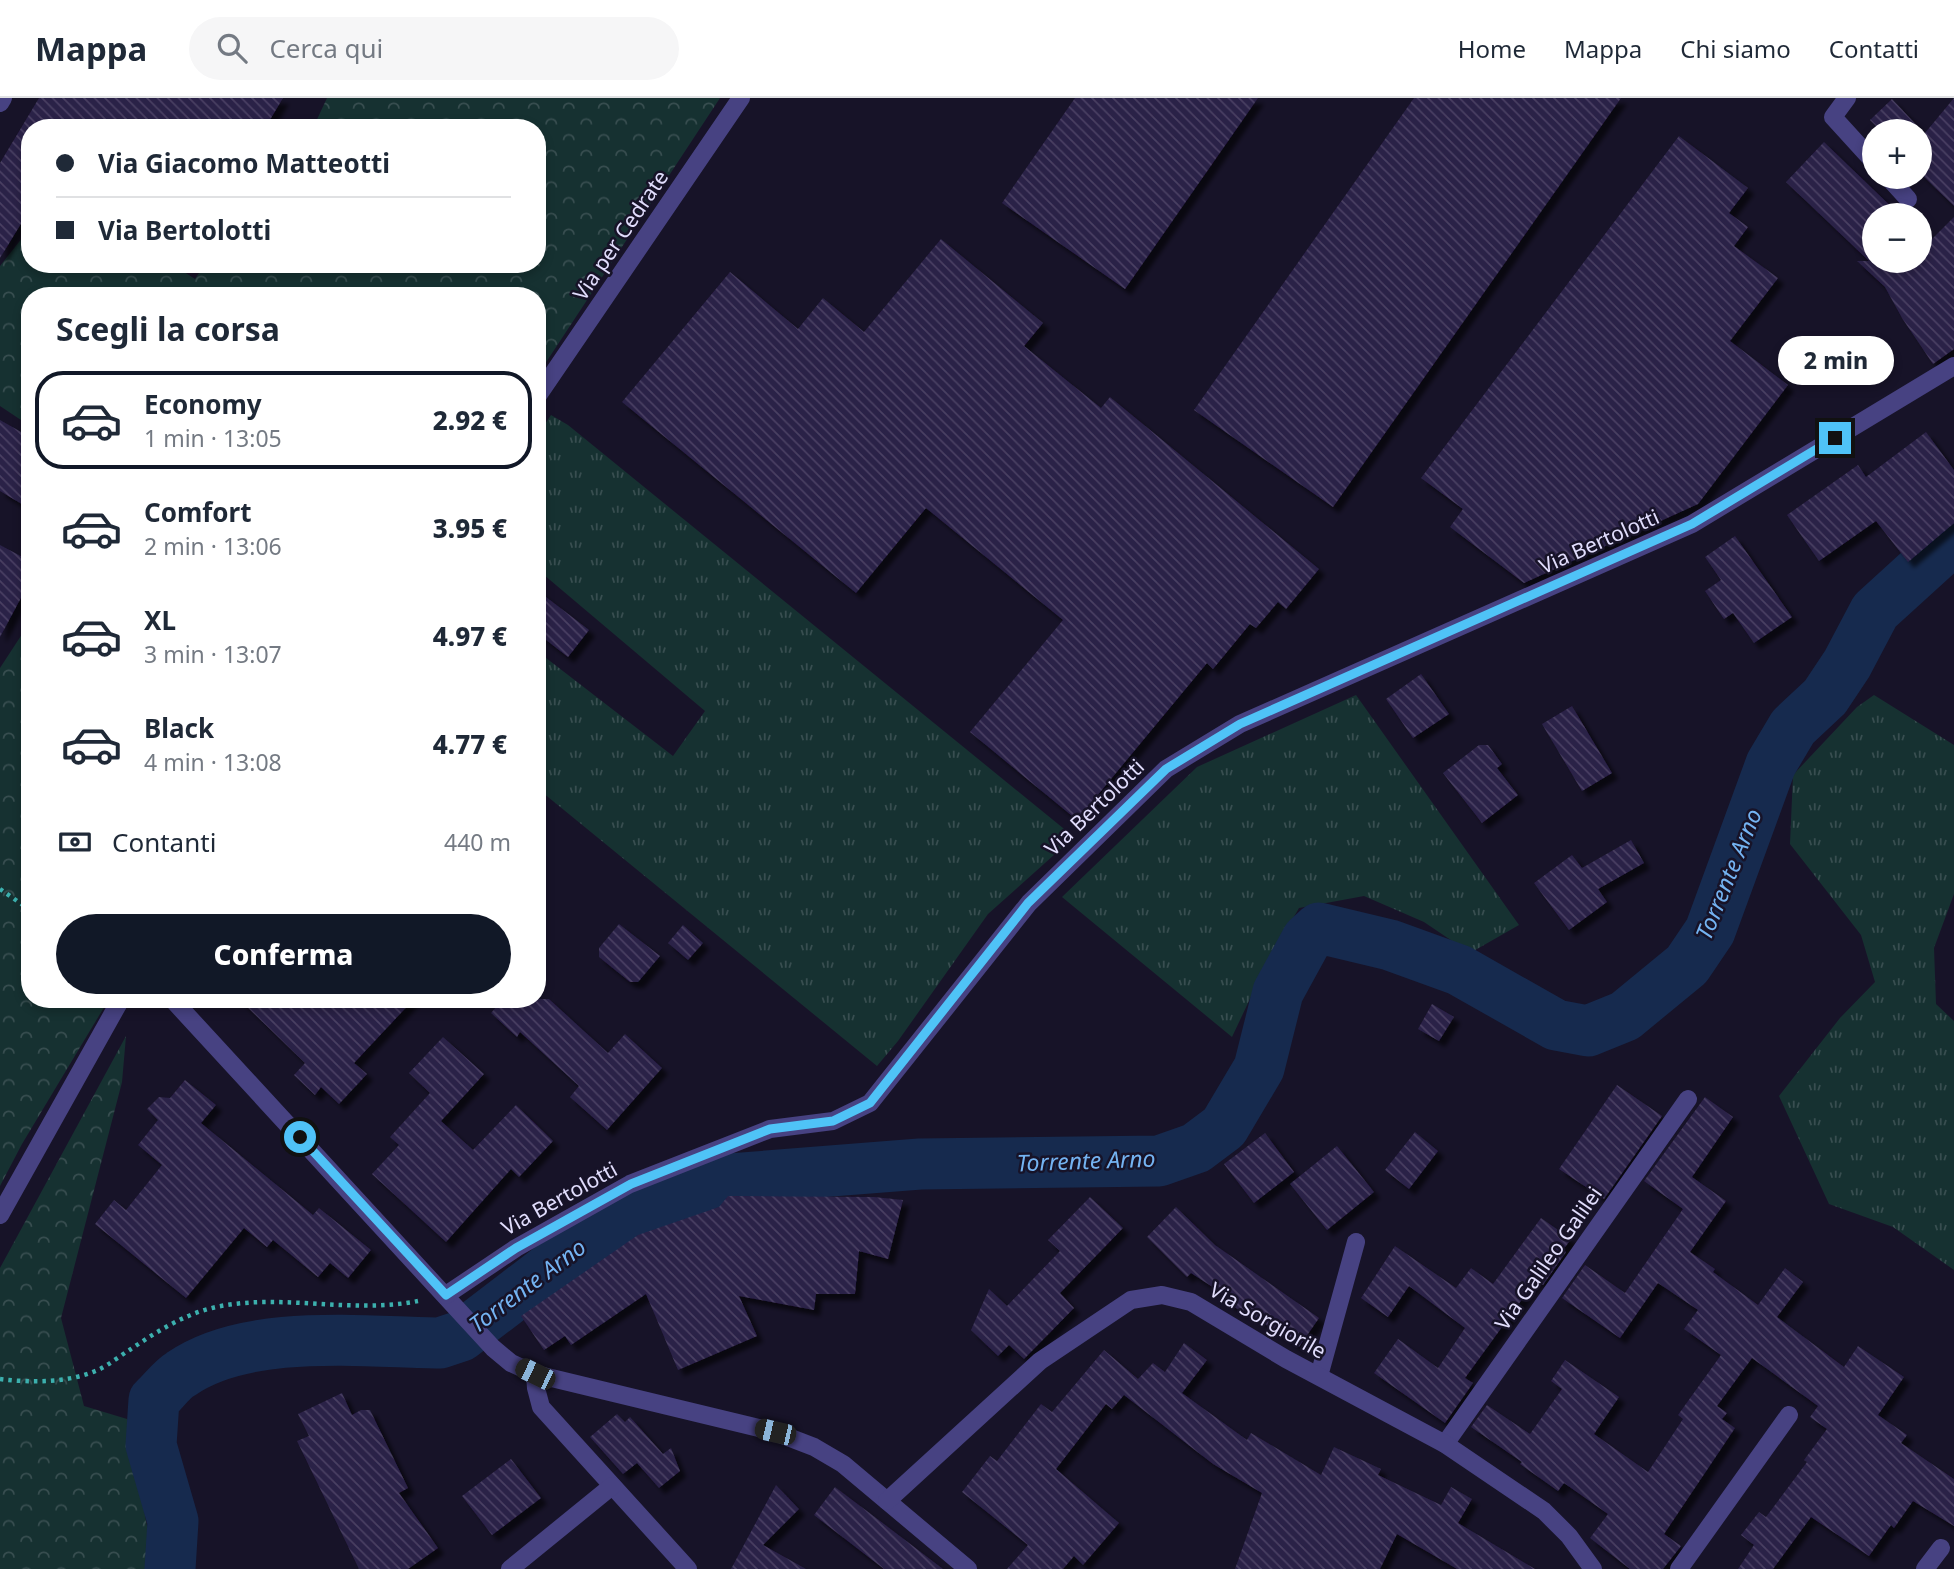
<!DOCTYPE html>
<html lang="it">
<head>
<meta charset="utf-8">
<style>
  body { margin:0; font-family:"Noto Sans",sans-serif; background:#f6f6f7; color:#1f2937; height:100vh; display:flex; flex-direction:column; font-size:26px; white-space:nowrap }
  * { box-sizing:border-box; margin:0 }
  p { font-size:23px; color:#747a83 }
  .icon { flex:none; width:38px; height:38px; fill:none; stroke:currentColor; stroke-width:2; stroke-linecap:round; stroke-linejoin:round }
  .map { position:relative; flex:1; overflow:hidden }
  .panel { position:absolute; left:21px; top:189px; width:525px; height:721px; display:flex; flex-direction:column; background:#fff; border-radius:28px; box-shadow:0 4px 10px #0003 }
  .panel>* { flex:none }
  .guide { position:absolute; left:21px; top:21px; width:525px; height:154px; border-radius:28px; box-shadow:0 4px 10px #0003; display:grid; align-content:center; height:154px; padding:0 35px; background:#fff }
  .controls { position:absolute; left:1862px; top:21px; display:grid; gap:14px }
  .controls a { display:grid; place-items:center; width:70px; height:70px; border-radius:50%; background:#fff; box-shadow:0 4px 10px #0003; font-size:35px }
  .end { position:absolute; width:32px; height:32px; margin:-16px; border:9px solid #4fc3f7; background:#111; box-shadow:0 0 0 4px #111 }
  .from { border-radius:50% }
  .bubble { position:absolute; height:49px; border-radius:24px; background:#fff; box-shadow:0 4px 10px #0003; font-size:23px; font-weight:800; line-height:49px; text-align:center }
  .car { position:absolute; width:21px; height:42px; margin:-21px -10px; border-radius:9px; box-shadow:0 0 5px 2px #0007; background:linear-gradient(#222 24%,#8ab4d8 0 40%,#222 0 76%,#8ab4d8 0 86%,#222 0) }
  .guide b { display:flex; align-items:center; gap:24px; height:66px; font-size:26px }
  .guide b+b { border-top:2px solid #e0e1e3 }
  .guide i { width:18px; height:18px; background:#1f2937 }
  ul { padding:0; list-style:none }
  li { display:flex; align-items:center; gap:21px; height:98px; margin:0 14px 10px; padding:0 21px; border:4px solid transparent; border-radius:28px }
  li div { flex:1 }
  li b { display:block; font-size:26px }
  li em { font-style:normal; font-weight:800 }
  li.active { border-color:#111827 }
  li>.icon { width:63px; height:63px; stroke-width:1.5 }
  h2 { padding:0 35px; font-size:32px; line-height:84px }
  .pay { display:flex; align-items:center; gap:18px; height:77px; padding:0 35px; font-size:26px }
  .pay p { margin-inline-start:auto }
  .primary-button { display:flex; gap:14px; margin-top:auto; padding:14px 35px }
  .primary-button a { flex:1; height:80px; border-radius:42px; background:#111827; color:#fff; font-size:28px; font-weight:800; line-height:80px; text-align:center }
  header { display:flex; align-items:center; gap:42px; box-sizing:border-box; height:98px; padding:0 35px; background:#fff; border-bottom:2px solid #e0e1e3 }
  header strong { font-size:33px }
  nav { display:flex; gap:38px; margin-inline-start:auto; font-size:24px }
  .search { width:490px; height:63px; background:#f6f6f7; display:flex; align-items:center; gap:18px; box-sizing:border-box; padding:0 24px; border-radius:38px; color:#747a83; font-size:26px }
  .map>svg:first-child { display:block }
  .grass { fill:url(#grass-tufts) }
  .forest { fill:url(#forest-crowns) }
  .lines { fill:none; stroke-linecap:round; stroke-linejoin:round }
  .river { stroke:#162a4e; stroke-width:51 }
  .building { fill:url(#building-back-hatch); filter:url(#shadow) }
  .path { stroke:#3cb0ae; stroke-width:4.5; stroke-dasharray:3.5 5; stroke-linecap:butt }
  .minor { stroke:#474282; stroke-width:18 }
  .route { stroke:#4fc3f7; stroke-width:9 }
  .labels { text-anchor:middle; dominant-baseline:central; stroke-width:5; stroke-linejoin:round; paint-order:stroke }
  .street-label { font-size:21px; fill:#e1ddfc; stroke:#171328 }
  .water-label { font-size:23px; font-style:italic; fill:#74b3f2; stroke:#171328 }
</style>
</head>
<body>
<header>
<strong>Mappa</strong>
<div class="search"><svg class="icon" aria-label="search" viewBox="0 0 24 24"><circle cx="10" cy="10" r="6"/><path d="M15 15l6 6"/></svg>Cerca qui</div>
<nav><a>Home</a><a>Mappa</a><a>Chi siamo</a><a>Contatti</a></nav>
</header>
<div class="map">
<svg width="1954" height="1471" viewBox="0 0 1954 1471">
  <defs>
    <pattern id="grass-tufts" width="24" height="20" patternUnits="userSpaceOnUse" patternTransform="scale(1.75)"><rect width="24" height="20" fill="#163131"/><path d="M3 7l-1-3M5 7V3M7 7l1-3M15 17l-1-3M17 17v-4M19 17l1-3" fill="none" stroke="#384e50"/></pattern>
    <pattern id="forest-crowns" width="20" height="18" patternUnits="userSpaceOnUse" patternTransform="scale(1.75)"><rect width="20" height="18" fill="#163131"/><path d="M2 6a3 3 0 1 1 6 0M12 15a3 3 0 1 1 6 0" fill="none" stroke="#384e50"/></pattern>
    <pattern id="building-back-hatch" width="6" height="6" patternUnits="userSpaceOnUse" patternTransform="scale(1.75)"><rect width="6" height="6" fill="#2a2047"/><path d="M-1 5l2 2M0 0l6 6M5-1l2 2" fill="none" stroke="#494062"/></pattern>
    <filter id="shadow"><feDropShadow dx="6" dy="6" stdDeviation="2" flood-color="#0009"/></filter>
  </defs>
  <rect width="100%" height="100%" fill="#171328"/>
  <g class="grass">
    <polygon points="551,317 568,327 1074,739 988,816 898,943 877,968 537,690 537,553 673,658 705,613 537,471 537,338"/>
    <polygon points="1356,597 1519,827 1470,855 1424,824 1364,798 1299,810 1264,871 1232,939 1062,799 1197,669"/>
    <polygon points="1874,597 1954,647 1954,796 1934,850 1936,906 1954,923 1954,1172 1893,1129 1829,1106 1779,998 1840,920 1875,884 1861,837 1790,746 1793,677 1857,609"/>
  </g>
  <g class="forest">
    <polygon points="327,0 720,0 537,278 537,198 30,198 30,328 0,308 0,168 30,130 30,166 172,166 195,181 205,166 537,166 537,30 313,30"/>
    <polygon points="30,524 30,901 109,901 22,1046 0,1088 0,570"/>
    <polygon points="126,938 122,984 61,1220 84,1308 127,1321 155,1471 0,1471 0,1170"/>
  </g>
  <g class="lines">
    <path class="river" d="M170 1471 173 1423 151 1347 154 1302C163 1294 171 1282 181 1276 247 1230 363 1244 440 1245L461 1238 589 1140 717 1082 920 1066 1159 1063 1196 1050 1224 1029 1259 970 1278 894 1307 841 1319 830 1390 847 1459 872 1556 927 1588 933 1625 918 1687 867 1710 833 1771 666 1793 629 1825 599 1847 566 1875 513 1954 441"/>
  </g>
  <g class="building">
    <polygon points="39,0 283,0 265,30 30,30 30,111 0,160 0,65"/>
    <polygon points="1075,0 1258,0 1125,191 1002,105"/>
    <polygon points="1414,0 1621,0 1333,409 1194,312"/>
    <polygon points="1954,0 1954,108 1920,75 1920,41"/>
    <polygon points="1892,1 1922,33 1881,33 1870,22"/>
    <polygon points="1679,38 1748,90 1729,115 1748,129 1734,148 1778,180 1730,243 1788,287 1698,406 1524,485 1450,429 1463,411 1421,380"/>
    <polygon points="1824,44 1900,117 1874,117 1874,163 1920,163 1920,153 1954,119 1954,251 1933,266 1902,220 1885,189 1857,163 1869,163 1786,84"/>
    <polygon points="941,141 1043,225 1024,248 1101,310 1110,299 1319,471 1286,511 1278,504 1256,530 1250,526 1213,571 1207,565 1077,722 970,634 1063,522 926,410 856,495 622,304 730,174 798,231 823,200 864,234"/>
    <polygon points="0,322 30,339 30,411 0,393"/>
    <polygon points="1926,334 1954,372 1954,425 1908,464 1876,423 1819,463 1787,417 1858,367 1866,379"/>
    <polygon points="1735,438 1792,519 1754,545 1733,515 1724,521 1705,493 1721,482 1705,459"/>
    <polygon points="0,447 30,463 30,483 0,539"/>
    <polygon points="537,492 589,532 568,559 537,535"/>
    <polygon points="1421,576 1449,616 1413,640 1386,601"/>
    <polygon points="1572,608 1612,675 1582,693 1542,626"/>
    <polygon points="1479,647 1488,647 1502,666 1497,670 1518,697 1482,725 1443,675"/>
    <polygon points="1631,742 1644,765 1598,791 1607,804 1569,832 1534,785 1572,757 1582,770"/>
    <polygon points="619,826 660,858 638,884 630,884 599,859 599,850"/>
    <polygon points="683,827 703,845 688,862 668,845"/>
    <polygon points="239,901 414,901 354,965 367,976 339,1006 321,989 315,997 294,977 305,965"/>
    <polygon points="503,901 549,901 608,955 625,936 662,970 607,1032 570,999 579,988 520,934 517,939 491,915"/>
    <polygon points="1432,906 1454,919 1439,943 1418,931"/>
    <polygon points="443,939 484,976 441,1023 473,1052 516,1007 553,1043 519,1079 511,1071 446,1144 372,1076 399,1047 390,1039 430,995 409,975"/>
    <polygon points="185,982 216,1007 201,1025 313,1117 319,1110 371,1152 348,1180 330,1165 318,1179 273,1142 267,1149 244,1130 186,1200 95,1126 114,1102 126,1112 162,1067 138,1047 158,1022 147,1011 159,999 170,1000"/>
    <polygon points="1617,987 1662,1018 1604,1101 1559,1071"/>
    <polygon points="1705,999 1733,1019 1692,1079 1726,1103 1690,1154 1715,1171 1713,1174 1758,1207 1785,1170 1803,1184 1777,1219 1844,1269 1858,1248 1904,1279 1878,1317 1907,1337 1901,1345 1954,1381 1954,1428 1913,1403 1894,1430 1891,1427 1869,1458 1811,1419 1773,1471 1738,1471 1754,1447 1741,1437 1759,1414 1766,1419 1807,1364 1804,1362 1827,1331 1810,1319 1818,1308 1752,1260 1717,1308 1727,1315 1722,1321 1735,1330 1664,1436 1681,1448 1663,1471 1630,1471 1590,1440 1608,1416 1564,1385 1558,1393 1520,1366 1522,1364 1471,1329 1487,1307 1530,1336 1562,1291 1551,1283 1565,1262 1619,1299 1594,1336 1648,1374 1683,1321 1678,1317 1721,1257 1684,1231 1698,1212 1658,1185 1620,1240 1562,1200 1585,1167 1625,1195 1683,1111 1644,1083"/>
    <polygon points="1415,1034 1438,1053 1409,1091 1385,1072"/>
    <polygon points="1265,1035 1294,1074 1254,1105 1224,1066"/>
    <polygon points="1337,1048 1374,1094 1327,1132 1290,1086"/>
    <polygon points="728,1098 874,1099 903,1102 888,1161 859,1153 855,1196 816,1196 814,1212 739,1198 757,1238 678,1272 646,1196 571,1247 565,1238 544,1252 521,1218 638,1137 719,1109"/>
    <polygon points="1090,1099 1123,1130 1060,1195 1074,1210 1024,1261 1009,1247 998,1258 971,1232 989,1191 1007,1208 1060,1153 1048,1142"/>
    <polygon points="1176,1109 1215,1147 1319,1220 1299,1249 1244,1212 1242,1214 1222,1201 1225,1197 1191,1175 1187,1179 1147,1139"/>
    <polygon points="1541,1120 1571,1141 1563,1152 1566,1154 1543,1187 1536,1182 1465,1280 1473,1285 1445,1325 1374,1275 1398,1241 1438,1270 1465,1230 1409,1188 1388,1219 1361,1200 1395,1148 1456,1190 1471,1170 1493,1186"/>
    <polygon points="1184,1245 1207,1262 1182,1295 1247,1342 1251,1335 1321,1377 1334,1349 1381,1371 1378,1377 1441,1407 1451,1389 1472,1401 1458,1425 1535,1471 1457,1471 1397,1436 1380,1471 1235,1471 1262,1395 1213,1366 1124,1297 1112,1311 1106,1306 1056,1371 1119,1425 1083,1467 1074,1458 1063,1471 1007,1471 1028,1447 962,1394 990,1358 997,1363 1041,1306 1052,1314 1104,1252 1138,1281 1153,1265 1165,1274"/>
    <polygon points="342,1295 352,1317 361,1312 370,1312 408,1390 399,1395 438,1450 408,1471 359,1471 297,1343 309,1338 298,1316"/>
    <polygon points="617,1316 625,1324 630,1319 663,1356 671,1350 680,1373 659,1390 637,1365 623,1376 590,1339"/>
    <polygon points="511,1361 541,1400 492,1437 462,1398"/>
    <polygon points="776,1387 799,1411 763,1447 806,1471 731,1471"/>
    <polygon points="835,1389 884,1426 943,1471 884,1471 814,1417"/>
  </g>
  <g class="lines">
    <g class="path">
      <polyline points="0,791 30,812"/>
      <path d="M0 1281C32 1285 70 1285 100 1271 110 1266 121 1257 131 1251 159 1232 188 1214 221 1208 286 1196 353 1216 418 1203"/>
    </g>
    <g class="minor">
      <polyline points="1847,0 1833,19 1874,64"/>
      <polyline points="0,5 3,0"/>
      <polyline points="1888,79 1908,101"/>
      <polyline points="537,299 741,0"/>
      <polyline points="172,901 493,1250 511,1265 535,1276 775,1334 814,1349 843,1366 968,1471"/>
      <polyline points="0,1117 121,901"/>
      <polyline points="446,1197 516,1150 630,1086 770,1031 833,1023 870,1005 1029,805 1166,671 1240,626 1692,426 1954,268"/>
      <polyline points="535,1276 536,1290 541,1309 688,1471"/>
      <polyline points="1319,1278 1356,1144"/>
      <polyline points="1445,1346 1688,1001"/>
      <polyline points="887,1403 1040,1263 1131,1202 1162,1197 1191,1204 1286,1261 1445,1346 1544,1413 1569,1438 1593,1471"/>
      <polyline points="510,1471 612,1388"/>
      <polyline points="1679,1471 1789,1317"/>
      <polyline points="1925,1471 1941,1450"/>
    </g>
  </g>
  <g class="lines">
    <polyline class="route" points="300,1039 446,1197 516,1150 631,1086 770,1031 833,1023 870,1005 1028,805 1166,671 1240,626 1692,426 1835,340"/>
  </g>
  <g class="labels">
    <g class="street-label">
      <text transform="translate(620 137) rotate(-56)">Via per Cedrate</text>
      <text transform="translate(1599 443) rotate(-24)">Via Bertolotti</text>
      <text transform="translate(1094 709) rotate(-44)">Via Bertolotti</text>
      <text transform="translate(559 1100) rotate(-29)">Via Bertolotti</text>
      <text transform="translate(1548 1160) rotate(-55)">Via Galileo Galilei</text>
      <text transform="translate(1268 1222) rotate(30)">Via Sorgiorile</text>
    </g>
    <g class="water-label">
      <text transform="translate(1728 776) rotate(-68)">Torrente Arno</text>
      <text transform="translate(1086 1062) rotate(-2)">Torrente Arno</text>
      <text transform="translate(527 1187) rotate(-37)">Torrente Arno</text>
    </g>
  </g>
</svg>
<div class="controls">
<a>+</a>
<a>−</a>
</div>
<i class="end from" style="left:300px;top:1039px"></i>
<i class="end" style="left:1835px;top:340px"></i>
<div class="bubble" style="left:1778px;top:238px;width:116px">2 min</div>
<i class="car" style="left:535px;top:1276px;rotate:296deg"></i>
<i class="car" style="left:775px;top:1334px;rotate:283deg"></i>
<div class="guide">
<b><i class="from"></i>Via Giacomo Matteotti</b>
<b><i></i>Via Bertolotti</b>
</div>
<section class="panel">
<h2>Scegli la corsa</h2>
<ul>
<li class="active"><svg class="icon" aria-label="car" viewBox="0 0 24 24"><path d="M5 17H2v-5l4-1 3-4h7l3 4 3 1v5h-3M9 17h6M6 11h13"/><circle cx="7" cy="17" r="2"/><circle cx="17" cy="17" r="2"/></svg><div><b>Economy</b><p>1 min · 13:05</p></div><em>2.92 €</em></li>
<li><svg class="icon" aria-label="car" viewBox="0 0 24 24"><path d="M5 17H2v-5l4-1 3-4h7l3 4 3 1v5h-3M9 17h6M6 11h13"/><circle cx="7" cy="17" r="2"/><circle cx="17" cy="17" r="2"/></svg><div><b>Comfort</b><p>2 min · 13:06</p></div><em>3.95 €</em></li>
<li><svg class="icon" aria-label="car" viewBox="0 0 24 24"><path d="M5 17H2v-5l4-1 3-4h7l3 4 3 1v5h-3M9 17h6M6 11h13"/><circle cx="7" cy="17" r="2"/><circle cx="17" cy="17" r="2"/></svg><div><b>XL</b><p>3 min · 13:07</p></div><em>4.97 €</em></li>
<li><svg class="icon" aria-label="car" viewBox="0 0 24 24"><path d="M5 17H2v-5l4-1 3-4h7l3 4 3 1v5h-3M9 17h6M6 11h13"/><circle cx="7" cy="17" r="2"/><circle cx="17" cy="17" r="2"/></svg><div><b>Black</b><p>4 min · 13:08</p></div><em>4.77 €</em></li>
</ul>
<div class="pay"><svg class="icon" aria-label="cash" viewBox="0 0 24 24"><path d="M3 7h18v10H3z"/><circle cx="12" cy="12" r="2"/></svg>Contanti<p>440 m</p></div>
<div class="primary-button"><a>Conferma</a></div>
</section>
</div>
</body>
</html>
